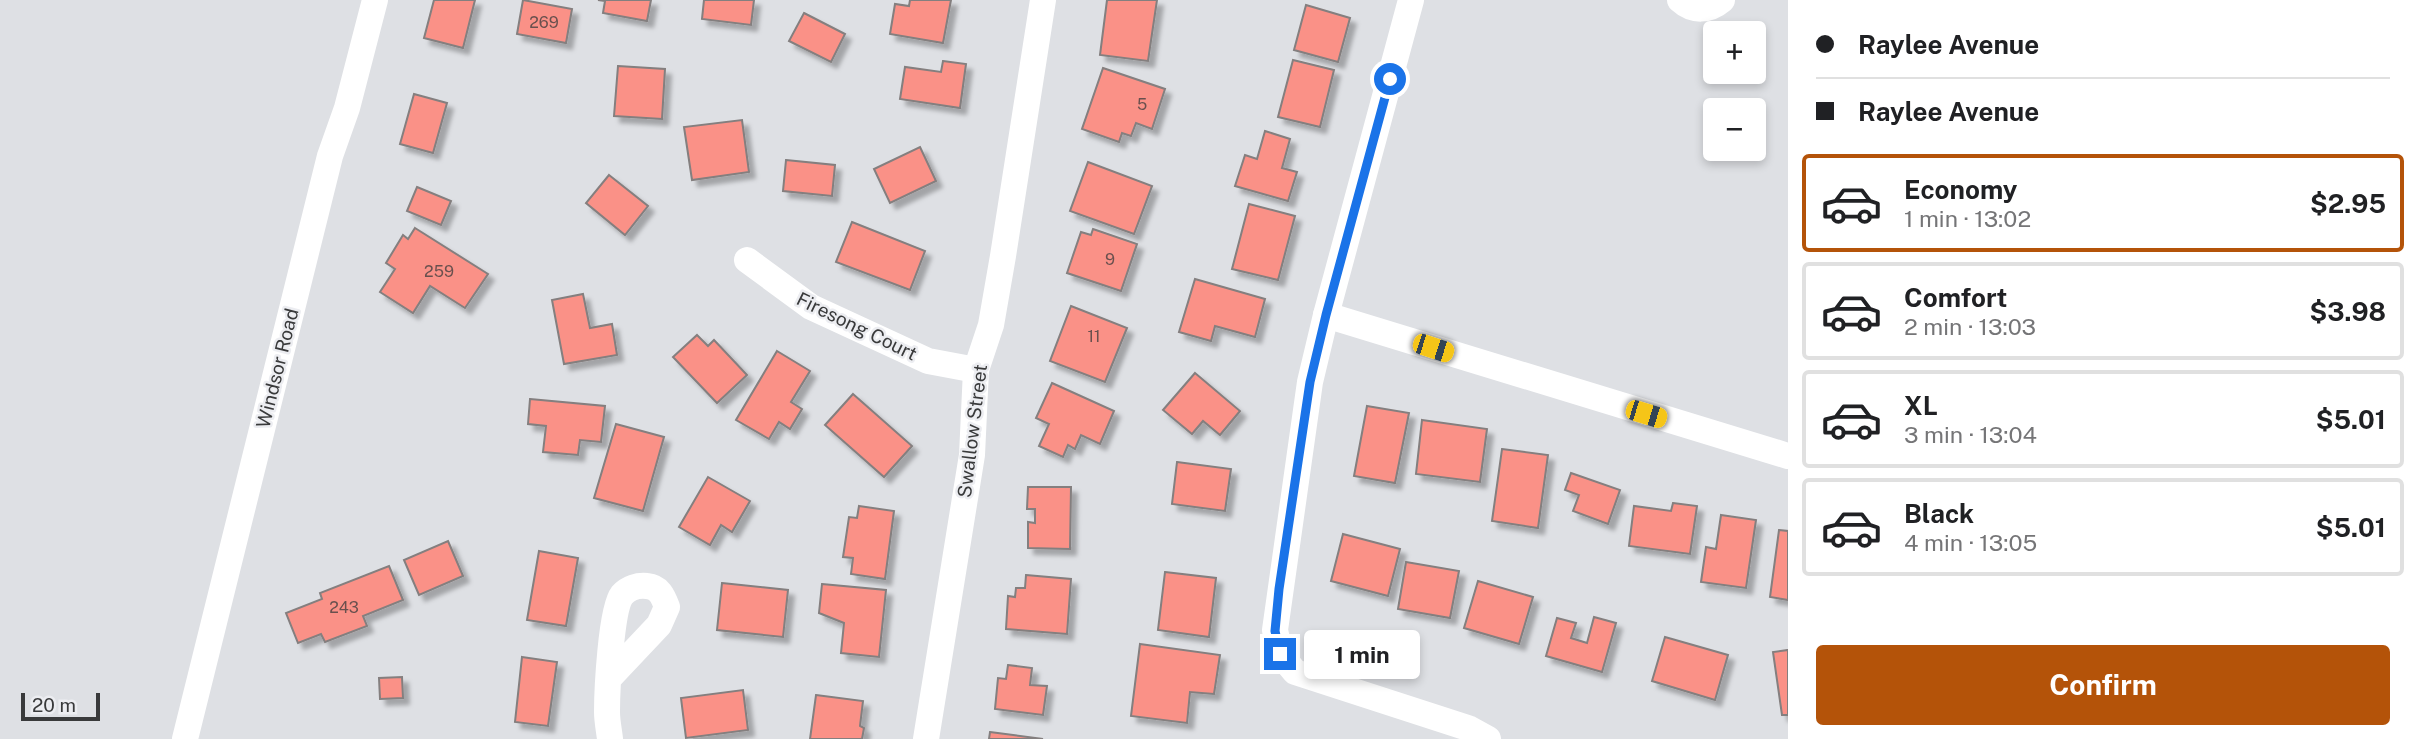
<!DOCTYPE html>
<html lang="en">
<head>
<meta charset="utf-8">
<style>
  body { margin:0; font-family:"Public Sans",sans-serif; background:#f2f2f2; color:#202124; height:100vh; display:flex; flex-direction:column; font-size:26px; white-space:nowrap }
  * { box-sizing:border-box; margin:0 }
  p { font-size:23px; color:#757577 }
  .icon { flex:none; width:38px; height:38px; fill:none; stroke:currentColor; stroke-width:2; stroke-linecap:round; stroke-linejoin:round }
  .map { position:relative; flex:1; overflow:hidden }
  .side { display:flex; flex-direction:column; background:#fff; width:630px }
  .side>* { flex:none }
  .hud { display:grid; align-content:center; height:154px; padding:0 28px; background:#fff }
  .tools { position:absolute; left:1703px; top:21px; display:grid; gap:14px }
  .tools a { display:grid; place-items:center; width:63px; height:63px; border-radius:7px; background:#fff; box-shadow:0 4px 10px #0003; font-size:35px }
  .scale { position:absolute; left:21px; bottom:18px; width:79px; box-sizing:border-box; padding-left:7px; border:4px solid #393a3b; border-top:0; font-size:19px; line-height:24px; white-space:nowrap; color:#393a3b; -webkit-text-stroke:5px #ecedf1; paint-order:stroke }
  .end { position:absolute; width:32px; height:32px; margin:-16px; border:9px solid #1a73e8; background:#fff; box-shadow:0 0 0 4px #fff }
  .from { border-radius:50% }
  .bubble { position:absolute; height:49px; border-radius:7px; background:#fff; box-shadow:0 4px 10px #0003; font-size:23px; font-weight:700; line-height:49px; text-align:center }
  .car { position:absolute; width:21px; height:42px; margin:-21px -10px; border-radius:9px; box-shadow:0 0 5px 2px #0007; background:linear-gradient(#f5c518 24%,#345 0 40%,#f5c518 0 76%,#345 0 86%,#f5c518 0) }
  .hud b { display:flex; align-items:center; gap:24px; height:66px; font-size:26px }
  .hud b+b { border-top:2px solid #e0e0e0 }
  .hud i { width:18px; height:18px; background:#202124 }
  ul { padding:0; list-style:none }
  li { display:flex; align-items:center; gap:21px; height:98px; margin:0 14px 10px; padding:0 14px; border:4px solid #e0e0e0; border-radius:7px }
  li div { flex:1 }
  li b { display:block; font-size:26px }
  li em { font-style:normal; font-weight:700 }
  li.current { border-color:#b45309 }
  li>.icon { width:63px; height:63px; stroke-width:1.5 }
  .action { display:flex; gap:14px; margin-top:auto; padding:14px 28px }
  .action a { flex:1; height:80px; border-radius:7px; background:#b45309; color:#fff; font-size:28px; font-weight:700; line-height:80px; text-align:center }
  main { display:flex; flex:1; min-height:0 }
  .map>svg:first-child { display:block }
  .building { fill:#fa9187; stroke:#847f7f; stroke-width:2; filter:url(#shadow) }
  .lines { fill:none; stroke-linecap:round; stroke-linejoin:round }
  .minor { stroke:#fff; stroke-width:26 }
  .route { stroke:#1a73e8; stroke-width:9 }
  .labels { text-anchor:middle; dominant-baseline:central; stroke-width:5; stroke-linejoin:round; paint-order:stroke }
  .number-label { font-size:16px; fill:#69504e }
  .street-label { font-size:19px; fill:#393a3b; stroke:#ecedf1 }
</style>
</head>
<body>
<main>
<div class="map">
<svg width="1788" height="739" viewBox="0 0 1788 739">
  <defs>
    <filter id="shadow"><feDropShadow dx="6" dy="6" stdDeviation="2" flood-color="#0004"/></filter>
  </defs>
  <rect width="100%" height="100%" fill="#dee0e4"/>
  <g class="building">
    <polygon points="434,0 475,0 463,48 424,38"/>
    <polygon points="523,0 572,9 566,43 517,34"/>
    <polygon points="598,0 651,0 647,21 603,13 605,1"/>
    <polygon points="704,0 754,0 751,25 702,19"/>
    <polygon points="910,0 951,0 943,43 890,34 895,4 909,6"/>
    <polygon points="1107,0 1157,0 1148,61 1100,55"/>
    <polygon points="1306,5 1350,18 1338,62 1294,50"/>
    <polygon points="804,13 845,34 831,62 789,41"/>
    <polygon points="1293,60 1334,70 1320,127 1278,117"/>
    <polygon points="943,61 966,64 960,108 900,99 905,67 941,72"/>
    <polygon points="618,66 665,69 662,119 614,116"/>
    <polygon points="1103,68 1165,89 1152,129 1136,123 1131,136 1122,133 1119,142 1082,129"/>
    <polygon points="414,94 447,103 433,153 400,144"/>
    <polygon points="742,120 749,172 692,180 684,127"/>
    <polygon points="1265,131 1290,139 1282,168 1297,172 1288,201 1235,186 1245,155 1257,159"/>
    <polygon points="920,147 936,181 890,203 874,169"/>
    <polygon points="786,160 835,165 832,196 783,191"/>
    <polygon points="1088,162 1152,186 1134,234 1070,211"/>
    <polygon points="609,175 648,206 625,235 586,203"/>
    <polygon points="417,187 451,201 441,225 407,211"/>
    <polygon points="1249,204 1295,216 1278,280 1232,269"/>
    <polygon points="852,222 925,251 910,290 836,262"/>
    <polygon points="415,228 488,274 465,308 430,286 413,313 380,292 395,269 386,263 403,235 408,239"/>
    <polygon points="1093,229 1137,244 1121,291 1067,273 1081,232 1091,235"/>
    <polygon points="1195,279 1265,299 1255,337 1215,326 1211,341 1179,332"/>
    <polygon points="583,294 590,328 612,324 617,355 564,364 552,300"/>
    <polygon points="1071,306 1127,328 1105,382 1050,361"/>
    <polygon points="697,335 708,346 714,340 747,375 717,403 673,357"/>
    <polygon points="777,351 810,371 791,402 802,409 790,429 779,422 769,439 736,420"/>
    <polygon points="1195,373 1240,411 1220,435 1203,421 1192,434 1163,410"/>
    <polygon points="1052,383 1114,411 1100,444 1081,435 1075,449 1068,445 1063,457 1039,446 1049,424 1036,418"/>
    <polygon points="853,394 912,446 884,477 825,425"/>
    <polygon points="530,399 605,406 601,442 580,440 578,455 543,452 546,426 528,424"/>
    <polygon points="1367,406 1409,413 1395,483 1354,476"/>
    <polygon points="1422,420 1487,429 1480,482 1416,474"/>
    <polygon points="616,424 664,437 643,511 594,498"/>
    <polygon points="1502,449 1548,455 1538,528 1492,521"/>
    <polygon points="1177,462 1231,469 1225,511 1172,504"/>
    <polygon points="1571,473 1620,490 1608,524 1573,511 1579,495 1565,490"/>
    <polygon points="708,477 750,501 732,532 721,525 710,545 679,527"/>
    <polygon points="1028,487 1071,487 1070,549 1028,548 1028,522 1035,523 1035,509 1027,509"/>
    <polygon points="1673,503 1697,506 1690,554 1629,546 1634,506 1671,511"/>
    <polygon points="859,506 894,511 885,579 851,574 853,558 843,557 849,517 857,518"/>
    <polygon points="1721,515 1756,520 1746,588 1701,582 1706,547 1716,549"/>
    <polygon points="1779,530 1788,531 1788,600 1770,597"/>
    <polygon points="1343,534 1400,549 1388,596 1331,581"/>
    <polygon points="448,541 463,576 419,595 404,560"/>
    <polygon points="539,551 578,558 566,626 527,620"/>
    <polygon points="1406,562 1459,571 1450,618 1398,609"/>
    <polygon points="389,566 403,600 363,616 367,626 325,642 321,634 298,643 286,613 322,599 320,593"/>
    <polygon points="1165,572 1216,578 1209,637 1158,630"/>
    <polygon points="1026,575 1071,579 1067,634 1006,629 1008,596 1015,597 1016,588 1025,588"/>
    <polygon points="1478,581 1533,597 1519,644 1464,628"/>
    <polygon points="722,583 788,590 783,637 717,630"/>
    <polygon points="822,584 886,590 879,657 841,653 844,623 819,613"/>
    <polygon points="1594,617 1616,623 1602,672 1546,656 1557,618 1576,623 1571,638 1587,643"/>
    <polygon points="1665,637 1728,655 1715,700 1652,681"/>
    <polygon points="1140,644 1220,655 1214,694 1190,692 1187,723 1131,716"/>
    <polygon points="1788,650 1788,715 1782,715 1773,652"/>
    <polygon points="522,657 557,662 548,726 515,722"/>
    <polygon points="1008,665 1032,668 1030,685 1047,686 1043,715 995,709 998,678 1006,679"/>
    <polygon points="402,677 403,698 380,699 379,678"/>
    <polygon points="743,690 748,730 686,738 681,698"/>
    <polygon points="816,695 863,701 860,726 864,728 862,739 810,739"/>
    <polygon points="990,732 1043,739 989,739"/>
  </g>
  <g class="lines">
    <g class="minor">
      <polyline points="1411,0 1326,315 1310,382 1275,630 1280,654 1295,672 1468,728 1488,739"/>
      <path d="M1680 0C1693 12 1709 11 1722 0"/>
      <polyline points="747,260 811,307 928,361 976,370"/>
      <polyline points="1326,315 1788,456"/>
      <path d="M609 678 659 625 667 607C663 596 659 587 647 586 638 585 628 588 622 595 611 609 607 691 607 712 607 721 609 730 610 739"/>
      <polyline points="185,739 330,156 347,108 375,0"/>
      <polyline points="926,739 972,455 976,370 991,325 1003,256 1043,0"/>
    </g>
  </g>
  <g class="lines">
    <polyline class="route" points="1280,654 1275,631 1279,589 1310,382 1326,315 1390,79"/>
  </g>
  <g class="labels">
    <g class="number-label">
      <text x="544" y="22">269</text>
      <text x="1142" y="104">5</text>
      <text x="1110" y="259">9</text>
      <text x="439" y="271">259</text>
      <text x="1094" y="336">11</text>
      <text x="344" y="607">243</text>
    </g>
    <g class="street-label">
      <text transform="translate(857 326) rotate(26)">Firesong Court</text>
      <text transform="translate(277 368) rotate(-76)">Windsor Road</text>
      <text transform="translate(972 431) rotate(-83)">Swallow Street</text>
    </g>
  </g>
</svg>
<div class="tools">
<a>+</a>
<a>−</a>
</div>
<div class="scale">20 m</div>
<i class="end from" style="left:1390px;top:79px"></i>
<i class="end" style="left:1280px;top:654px"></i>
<div class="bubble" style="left:1304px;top:630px;width:116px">1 min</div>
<i class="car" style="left:1433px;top:348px;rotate:108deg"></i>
<i class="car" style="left:1646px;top:414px;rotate:107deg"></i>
</div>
<section class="side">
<div class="hud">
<b><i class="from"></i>Raylee Avenue</b>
<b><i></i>Raylee Avenue</b>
</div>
<ul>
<li class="current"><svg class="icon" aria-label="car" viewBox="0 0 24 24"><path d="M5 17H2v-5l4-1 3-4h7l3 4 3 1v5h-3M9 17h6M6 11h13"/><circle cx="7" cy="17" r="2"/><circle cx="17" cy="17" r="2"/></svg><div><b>Economy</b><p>1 min · 13:02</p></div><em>$2.95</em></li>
<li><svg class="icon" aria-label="car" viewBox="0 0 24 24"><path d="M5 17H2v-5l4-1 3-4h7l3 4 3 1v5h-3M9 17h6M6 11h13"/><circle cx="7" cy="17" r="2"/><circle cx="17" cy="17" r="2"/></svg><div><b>Comfort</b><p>2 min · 13:03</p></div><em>$3.98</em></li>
<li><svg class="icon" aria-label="car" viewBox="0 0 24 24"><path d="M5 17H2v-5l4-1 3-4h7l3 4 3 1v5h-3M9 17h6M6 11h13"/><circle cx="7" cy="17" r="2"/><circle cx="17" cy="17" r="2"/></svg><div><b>XL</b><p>3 min · 13:04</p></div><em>$5.01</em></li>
<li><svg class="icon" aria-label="car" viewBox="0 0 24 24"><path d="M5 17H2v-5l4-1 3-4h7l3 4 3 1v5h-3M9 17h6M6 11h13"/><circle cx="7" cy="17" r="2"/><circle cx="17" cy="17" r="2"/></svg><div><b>Black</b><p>4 min · 13:05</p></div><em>$5.01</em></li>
</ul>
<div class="action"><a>Confirm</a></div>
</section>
</main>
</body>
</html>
